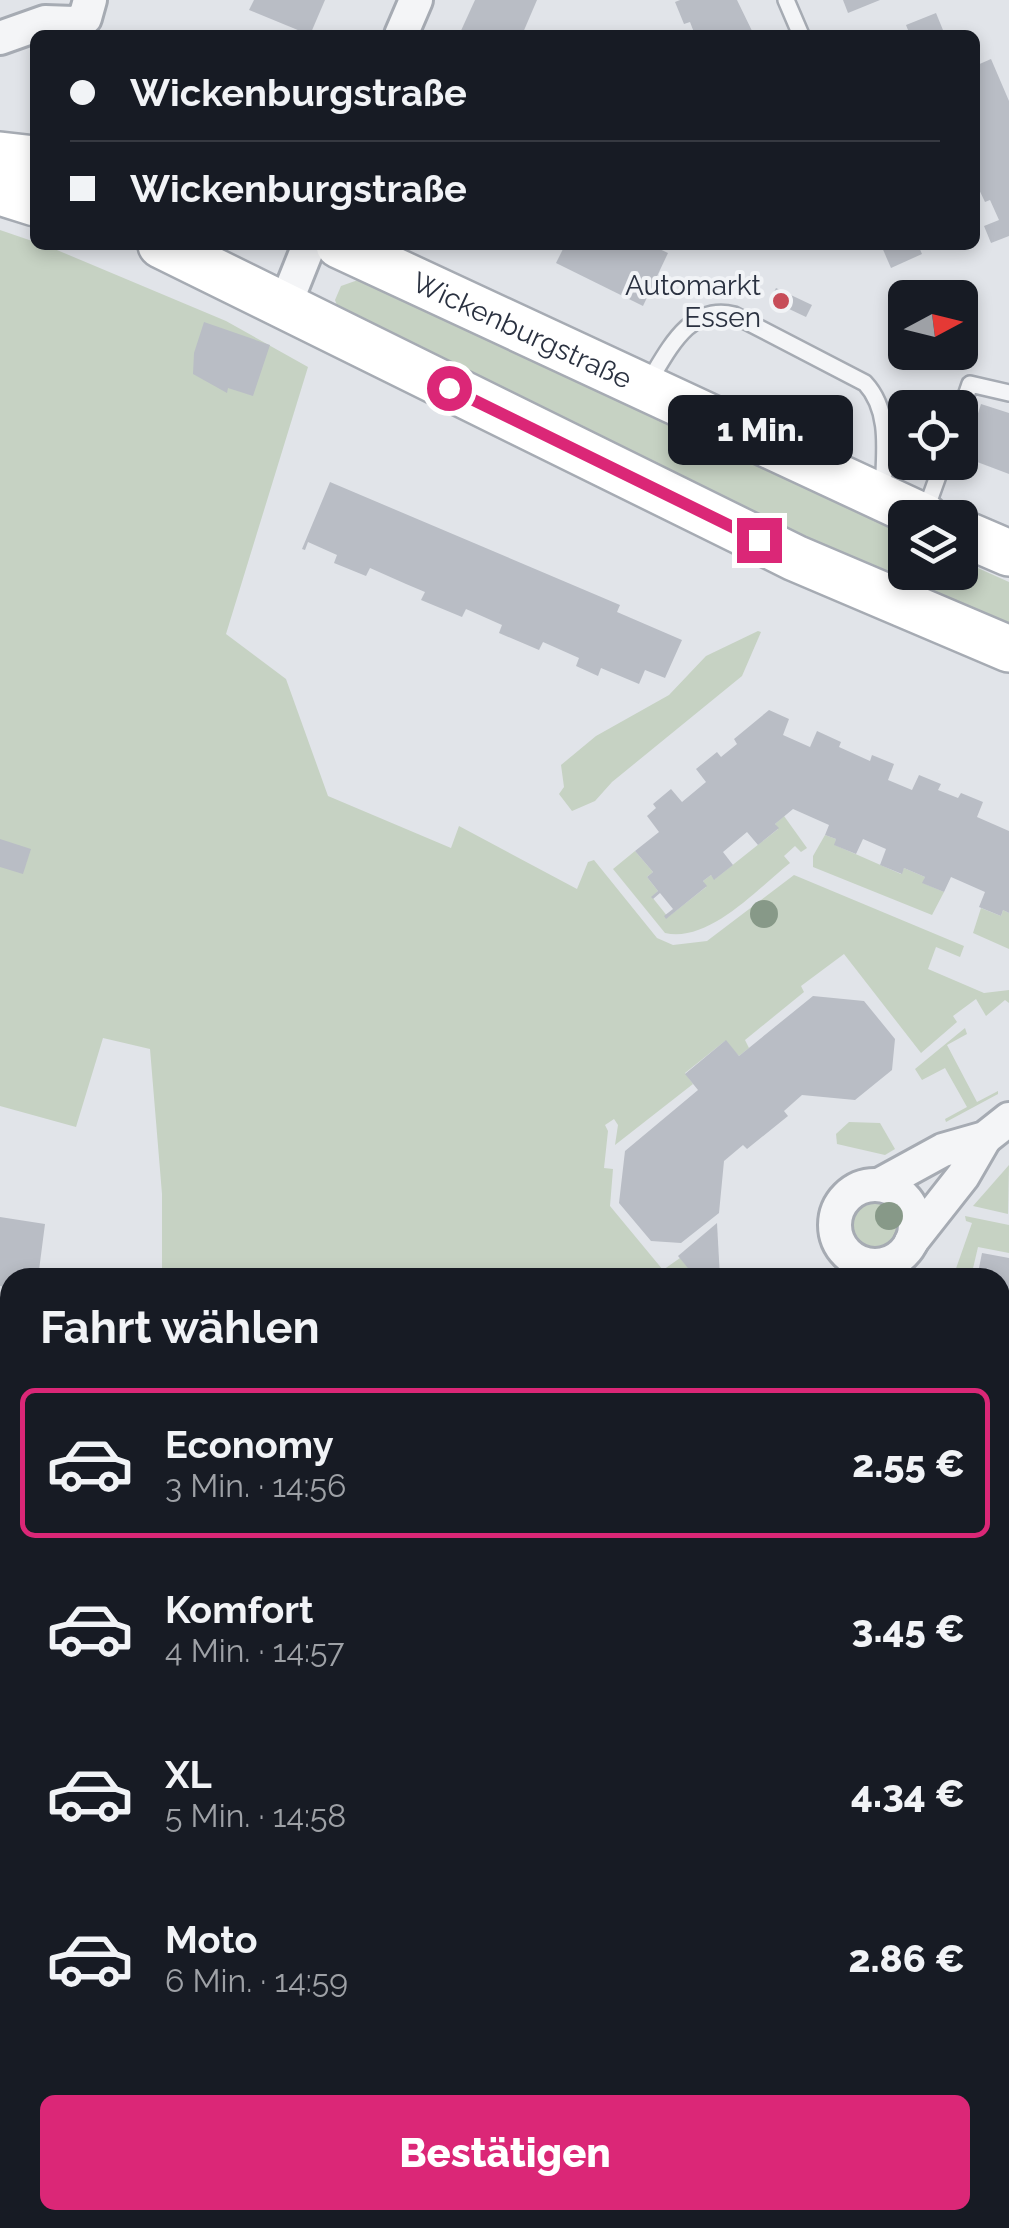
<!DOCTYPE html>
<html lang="de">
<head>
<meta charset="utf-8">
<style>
  body { margin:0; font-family:Raleway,sans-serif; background:#20242c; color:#f1f3f6; height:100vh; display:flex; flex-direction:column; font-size:38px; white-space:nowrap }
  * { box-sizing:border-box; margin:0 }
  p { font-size:32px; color:#9ea1a6 }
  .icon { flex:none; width:55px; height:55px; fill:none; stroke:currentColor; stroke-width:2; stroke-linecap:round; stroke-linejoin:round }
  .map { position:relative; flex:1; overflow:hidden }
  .drawer { position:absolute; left:0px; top:1268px; width:1010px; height:962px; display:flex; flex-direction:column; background:#171b24; border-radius:30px 30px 0 0; box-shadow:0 5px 15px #0003 }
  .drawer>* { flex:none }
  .banner { position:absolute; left:30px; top:30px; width:950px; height:220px; border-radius:15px; box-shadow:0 5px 15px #0003; display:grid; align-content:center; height:220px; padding:0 40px; background:#171b24 }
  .needle { width:65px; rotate:83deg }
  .tools { position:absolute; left:888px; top:280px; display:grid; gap:20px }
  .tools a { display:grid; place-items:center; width:90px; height:90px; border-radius:15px; background:#171b24; box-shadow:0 5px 15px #0003; font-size:50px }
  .end { position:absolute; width:45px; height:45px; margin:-22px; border:12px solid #db2777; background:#fff; box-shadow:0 0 0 5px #fff }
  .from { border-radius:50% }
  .bubble { position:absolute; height:70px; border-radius:15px; background:#171b24; box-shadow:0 5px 15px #0003; font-size:32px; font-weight:800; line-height:70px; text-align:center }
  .banner b { display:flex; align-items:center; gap:35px; height:95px; font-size:38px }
  .banner b+b { border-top:2px solid #363941 }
  .banner i { width:25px; height:25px; background:#f1f3f6 }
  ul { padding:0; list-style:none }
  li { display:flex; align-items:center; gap:30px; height:150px; margin:0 20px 15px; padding:0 20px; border:5px solid transparent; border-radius:15px }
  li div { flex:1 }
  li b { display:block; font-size:38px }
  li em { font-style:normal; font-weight:800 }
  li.current { border-color:#db2777 }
  li>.icon { width:90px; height:90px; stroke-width:1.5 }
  h2 { padding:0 40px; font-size:45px; line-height:120px }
  .primary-button { display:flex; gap:20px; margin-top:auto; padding:20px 40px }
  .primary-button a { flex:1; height:115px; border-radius:15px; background:#db2777; color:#fff; font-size:40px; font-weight:800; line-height:115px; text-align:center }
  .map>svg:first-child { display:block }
  .green { fill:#c6d2c3 }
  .building { fill:#b9bdc5 }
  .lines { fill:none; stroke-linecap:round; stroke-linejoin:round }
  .service-casing { stroke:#a6abb3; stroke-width:20 }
  .minor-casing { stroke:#a6abb3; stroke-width:38 }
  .secondary-casing { stroke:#a6abb3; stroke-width:50 }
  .service { stroke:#f4f5f7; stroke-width:15 }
  .minor { stroke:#f4f5f7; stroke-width:32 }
  .secondary { stroke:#fff; stroke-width:45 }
  .tree { fill:#879988 }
  .route { stroke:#db2777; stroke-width:12 }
  .poi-dot { fill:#c74d59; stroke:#f1f3f6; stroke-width:4 }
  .labels { text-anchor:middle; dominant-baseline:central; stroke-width:8; stroke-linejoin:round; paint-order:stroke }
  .poi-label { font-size:28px; fill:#2a3140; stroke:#f1f3f6; text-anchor:end }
  .street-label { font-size:28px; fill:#2a3140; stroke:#f1f3f6 }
</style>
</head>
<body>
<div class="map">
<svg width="1009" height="2228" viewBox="0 0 1009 2228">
  <rect width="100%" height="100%" fill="#e1e4e9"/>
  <g class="green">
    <polygon points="0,230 35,242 35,245 45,245 226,321 308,367 226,634 286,679 328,796 451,848 459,826 577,889 588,862 594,860 657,938 673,945 707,941 794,875 964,946 960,957 936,947 928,969 984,993 1009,990 1009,1003 1005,1000 986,1016 976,999 953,1016 957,1022 921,1053 844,954 801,986 804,992 745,1040 749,1048 739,1056 725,1041 685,1073 693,1084 615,1145 618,1125 614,1119 605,1125 608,1131 604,1168 613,1169 610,1206 663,1270 680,1258 696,1277 162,1277 162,1194 150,1049 103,1038 76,1127 0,1106"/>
    <polygon points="358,280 905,535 905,572 960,572 960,560 1009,582 1009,633 718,505 339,311 335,300 341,286"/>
    <polygon points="758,631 761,632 742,676 612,782 595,801 572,811 559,794 564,787 561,765 596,736 669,695 706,656"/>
    <path d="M784 816 807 848 801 852 795 846 784 856 790 863C757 889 709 943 665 933L613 869 635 851 653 872 647 877 658 891 652 897 668 917 706 887 703 881 711 875 715 879 778 829 775 824Z"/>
    <polygon points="825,835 836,839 835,845 901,874 904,868 925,877 923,883 944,892 932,915 813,867 813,856"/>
    <polygon points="981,908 1001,916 1003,910 1009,913 1009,949 973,933"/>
    <polygon points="965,1028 967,1034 947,1045 977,1102 998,1091 998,1094 946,1122 945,1119 967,1107 945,1068 922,1080 915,1069"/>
    <polygon points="849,1122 880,1123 895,1149 885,1155 837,1144 836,1134"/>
    <polygon points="1009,1165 1008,1214 973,1206"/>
    <circle cx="874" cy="1227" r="28"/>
    <polygon points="965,1216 1009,1225 1009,1253 978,1247 971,1277 953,1277 972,1223 966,1221"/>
  </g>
  <g class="building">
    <polygon points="254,0 325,0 310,35 249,10"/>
    <polygon points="475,0 537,0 522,35 459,35"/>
    <polygon points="680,0 737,0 754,35 695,35 690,22 684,24 675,2"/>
    <polygon points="843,0 880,0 848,13"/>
    <polygon points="936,13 945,35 910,35 906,25"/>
    <polygon points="991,59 1009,101 1009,236 991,243 984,226 999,220 990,200 985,202 975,181 975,66"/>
    <polygon points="565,245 651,245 668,253 643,306 556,263"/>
    <polygon points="881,245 918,245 922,254 891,268"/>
    <polygon points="776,288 812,305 806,317 770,300"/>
    <polygon points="204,322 270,345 253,396 228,388 227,393 193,374 194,353"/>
    <polygon points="981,404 1009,413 1009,474 964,457"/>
    <polygon points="330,482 620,605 617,612 682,640 665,678 645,670 639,684 601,668 598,676 576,666 579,658 543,642 539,650 499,633 502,625 466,609 462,617 421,600 425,592 406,584 370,568 366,576 334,563 337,555 308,542 305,550 302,549"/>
    <polygon points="769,710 789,719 783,735 810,747 817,731 841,742 839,747 870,761 872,755 894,764 888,780 912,790 919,775 941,784 938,790 958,798 961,793 983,802 977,817 1009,831 1009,913 1003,910 1001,916 979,907 985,892 951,877 944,892 922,883 925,877 904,868 902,874 880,865 886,849 863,839 856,854 834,845 836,839 825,835 829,825 793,809 775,824 779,828 758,845 747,832 723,852 733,865 714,880 711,875 703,881 707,886 666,919 664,916 673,909 660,893 653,899 651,897 658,891 647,877 653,872 635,851 659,832 647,816 656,808 653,804 671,789 682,802 706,782 696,769 717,752 721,757 737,744 734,739"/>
    <polygon points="0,839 31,849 23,874 0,867"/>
    <polygon points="813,996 864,1001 895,1039 892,1070 855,1100 802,1095 784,1111 788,1116 747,1149 743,1145 724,1161 719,1213 681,1243 651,1241 619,1203 625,1151 698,1090 685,1074 726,1040 739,1056"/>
    <polygon points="0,1217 45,1224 38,1278 10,1278 10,1287 0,1286"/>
    <polygon points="717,1223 720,1278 696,1278 678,1256"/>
    <polygon points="982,1253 1009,1258 1009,1311 1005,1310 1002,1329 1000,1278 977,1278"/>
    <polygon points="1000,1351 1009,1353 1009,1406 1000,1404"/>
    <polygon points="1000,1480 1009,1482 1009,1562 1000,1560 1003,1528 1000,1528"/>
    <polygon points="1000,1644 1009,1646 1009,1726 1000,1724"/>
    <polygon points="0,1662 10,1663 10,1730 0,1729"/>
    <polygon points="0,1801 10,1802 10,1871 0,1870"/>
    <polygon points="1000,1893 1009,1893 1009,1944 1000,1945"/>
    <rect x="0" y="2101" width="10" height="71"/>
    <polygon points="84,2220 130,2220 129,2228 83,2228"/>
    <polygon points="397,2220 450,2220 449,2228 396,2228"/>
  </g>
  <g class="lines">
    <g class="service-casing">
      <g id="service">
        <polyline points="786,0 801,35"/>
        <path d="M648 383C668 351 689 304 734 315L865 383C892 412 884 456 883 492"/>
        <polyline points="960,413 970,384 1009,393"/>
        <polyline points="924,515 943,462"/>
      </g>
    </g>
    <g class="minor-casing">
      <g id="minor">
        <polyline points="401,35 416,0"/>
        <polyline points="0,38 45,22 74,23 85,18 90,0"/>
        <polyline points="285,305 309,245"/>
        <polyline points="879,1185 943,1150 985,1138 1009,1119"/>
        <circle cx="875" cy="1225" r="40"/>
        <polyline points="911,1242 963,1176 985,1138"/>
        <polyline points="0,1334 10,1350"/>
        <polyline points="1000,1994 1009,1993"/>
        <polyline points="335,2228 336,2220"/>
      </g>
    </g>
    <g class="secondary-casing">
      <g id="secondary">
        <polyline points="0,155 35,159"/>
        <polyline points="0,192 35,203"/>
        <polyline points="161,245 795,558 1009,649"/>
        <path id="s1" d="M339 245 926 518"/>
        <polyline points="960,532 1009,553"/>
      </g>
    </g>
    <use href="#service" class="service"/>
    <use href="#minor" class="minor"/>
    <use href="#secondary" class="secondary"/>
  </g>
  <g class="tree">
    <circle cx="764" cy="914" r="14"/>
    <circle cx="889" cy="1216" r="14"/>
  </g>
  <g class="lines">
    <polyline class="route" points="449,388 759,540"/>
  </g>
  <circle class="poi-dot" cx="781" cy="301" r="10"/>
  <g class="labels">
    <g class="poi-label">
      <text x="761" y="285">Automarkt<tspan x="761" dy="32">Essen</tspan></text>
    </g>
    <g class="street-label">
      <text stroke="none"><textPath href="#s1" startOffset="202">Wickenburgstraße</textPath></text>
    </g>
  </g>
</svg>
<div class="tools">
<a><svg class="needle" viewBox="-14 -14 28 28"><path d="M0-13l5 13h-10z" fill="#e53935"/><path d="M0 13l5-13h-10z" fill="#9ea1a6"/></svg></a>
<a><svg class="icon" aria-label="locate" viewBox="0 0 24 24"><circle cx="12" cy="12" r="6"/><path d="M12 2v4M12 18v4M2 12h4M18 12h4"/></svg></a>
<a><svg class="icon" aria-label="layers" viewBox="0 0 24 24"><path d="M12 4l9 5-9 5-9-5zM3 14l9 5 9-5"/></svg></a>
</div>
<i class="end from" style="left:449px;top:388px"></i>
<i class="end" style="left:759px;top:540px"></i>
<div class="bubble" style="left:668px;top:395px;width:185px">1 Min.</div>
<div class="banner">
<b><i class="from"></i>Wickenburgstraße</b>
<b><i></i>Wickenburgstraße</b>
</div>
<section class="drawer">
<h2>Fahrt wählen</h2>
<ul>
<li class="current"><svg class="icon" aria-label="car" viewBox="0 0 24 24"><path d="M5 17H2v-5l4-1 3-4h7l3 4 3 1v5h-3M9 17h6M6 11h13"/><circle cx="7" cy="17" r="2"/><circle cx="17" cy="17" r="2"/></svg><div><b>Economy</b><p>3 Min. · 14:56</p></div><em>2.55 €</em></li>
<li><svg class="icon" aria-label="car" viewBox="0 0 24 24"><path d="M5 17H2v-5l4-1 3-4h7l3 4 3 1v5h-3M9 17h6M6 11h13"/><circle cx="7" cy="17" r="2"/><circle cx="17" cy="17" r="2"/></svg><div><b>Komfort</b><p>4 Min. · 14:57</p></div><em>3.45 €</em></li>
<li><svg class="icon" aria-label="car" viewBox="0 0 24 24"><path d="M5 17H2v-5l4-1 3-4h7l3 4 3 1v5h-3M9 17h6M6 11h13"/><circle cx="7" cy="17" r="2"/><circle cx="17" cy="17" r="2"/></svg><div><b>XL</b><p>5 Min. · 14:58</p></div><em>4.34 €</em></li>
<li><svg class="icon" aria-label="car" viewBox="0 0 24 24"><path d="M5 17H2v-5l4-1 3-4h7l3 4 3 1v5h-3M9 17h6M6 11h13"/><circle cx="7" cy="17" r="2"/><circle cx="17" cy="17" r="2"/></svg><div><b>Moto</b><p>6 Min. · 14:59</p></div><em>2.86 €</em></li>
</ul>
<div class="primary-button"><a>Bestätigen</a></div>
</section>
</div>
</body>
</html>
